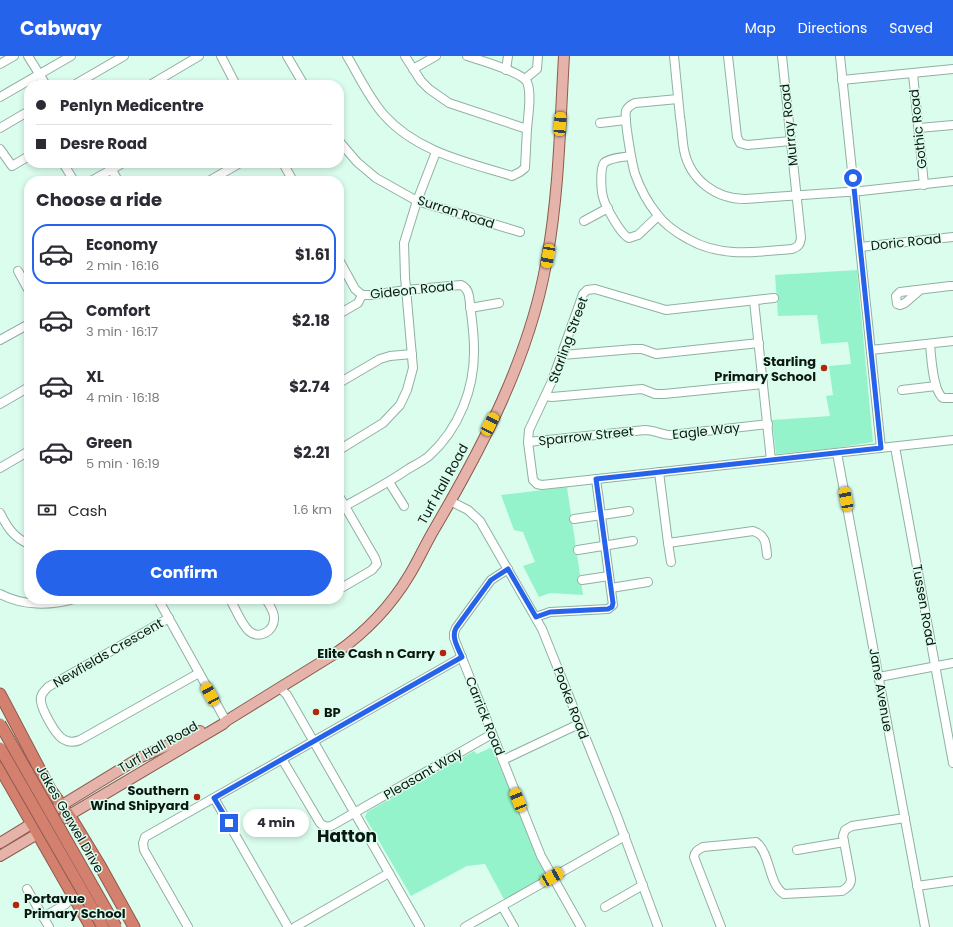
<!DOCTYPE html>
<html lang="en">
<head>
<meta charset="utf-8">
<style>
  body { margin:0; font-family:Poppins,sans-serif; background:#f7f7f7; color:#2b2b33; height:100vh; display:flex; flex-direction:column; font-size:15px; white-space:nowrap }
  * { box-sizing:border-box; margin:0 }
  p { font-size:13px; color:#7c7c81 }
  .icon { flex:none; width:22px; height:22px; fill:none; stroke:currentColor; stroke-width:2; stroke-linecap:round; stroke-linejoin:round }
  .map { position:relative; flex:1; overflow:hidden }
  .drawer { position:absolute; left:24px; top:120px; width:320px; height:428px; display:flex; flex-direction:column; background:#fff; border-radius:16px; box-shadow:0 2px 6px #0003 }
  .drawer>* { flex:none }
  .guide { position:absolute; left:24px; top:24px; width:320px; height:88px; border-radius:16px; box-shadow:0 2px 6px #0003; display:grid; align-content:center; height:88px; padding:0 12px; background:#fff }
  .end { position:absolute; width:18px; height:18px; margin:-9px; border:5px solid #2563eb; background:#fff; box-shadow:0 0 0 2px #fff }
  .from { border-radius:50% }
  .bubble { position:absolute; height:28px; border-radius:14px; background:#fff; box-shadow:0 2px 6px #0003; font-size:13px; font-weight:700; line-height:28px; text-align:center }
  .car { position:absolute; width:12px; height:24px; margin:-12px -6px; border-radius:5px; box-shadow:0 0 3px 1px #0007; background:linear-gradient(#f5c518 24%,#345 0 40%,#f5c518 0 76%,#345 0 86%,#f5c518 0) }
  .guide b { display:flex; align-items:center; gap:14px; height:38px; font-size:15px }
  .guide b+b { border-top:1px solid #e1e1e2 }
  .guide i { width:10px; height:10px; background:#2b2b33 }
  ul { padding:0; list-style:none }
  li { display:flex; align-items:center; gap:12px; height:60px; margin:0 8px 6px; padding:0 4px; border:2px solid transparent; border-radius:16px }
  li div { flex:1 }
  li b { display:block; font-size:15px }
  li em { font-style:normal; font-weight:700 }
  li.on { border-color:#2563eb }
  li>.icon { width:36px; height:36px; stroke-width:1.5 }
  h2 { padding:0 12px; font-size:18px; line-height:48px }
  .pay { display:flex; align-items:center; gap:10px; height:44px; padding:0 12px; font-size:15px }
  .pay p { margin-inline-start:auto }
  .primary-button { display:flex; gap:8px; margin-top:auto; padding:8px 12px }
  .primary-button a { flex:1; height:46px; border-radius:24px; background:#2563eb; color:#fff; font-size:16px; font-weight:700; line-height:46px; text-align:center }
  header { display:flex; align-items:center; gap:24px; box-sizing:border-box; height:56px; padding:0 20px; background:#2563eb; color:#fff }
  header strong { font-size:19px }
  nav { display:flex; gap:22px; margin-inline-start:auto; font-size:14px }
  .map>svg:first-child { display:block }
  .green { fill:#95f3cb }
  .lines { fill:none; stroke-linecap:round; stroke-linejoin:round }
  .minor-casing { stroke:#91b0a2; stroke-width:10 }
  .major-casing { stroke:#8d5b4e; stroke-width:12 }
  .highway-casing { stroke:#8d5b4e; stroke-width:13 }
  .minor { stroke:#fff; stroke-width:8 }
  .major { stroke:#e5b3a9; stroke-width:10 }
  .highway { stroke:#d3806f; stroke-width:11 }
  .highway-bridge-casing { stroke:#8d5b4e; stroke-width:13; stroke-linecap:butt }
  .highway-bridge { stroke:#d3806f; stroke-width:11 }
  .route { stroke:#2563eb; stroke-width:5 }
  .poi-dot { fill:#b2250c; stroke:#dbfded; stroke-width:1.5 }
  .labels { text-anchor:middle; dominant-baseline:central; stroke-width:3; stroke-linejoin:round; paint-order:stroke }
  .street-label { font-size:13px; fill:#0b1712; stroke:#dbfded }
  .poi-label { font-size:13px; font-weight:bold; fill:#0b1712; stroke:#dbfded; text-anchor:end }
  .district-label { font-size:17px; font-weight:bold; fill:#0b1712; stroke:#dbfded }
</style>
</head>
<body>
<header>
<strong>Cabway</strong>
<nav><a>Map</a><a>Directions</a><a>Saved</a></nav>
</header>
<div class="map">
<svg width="953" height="871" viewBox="0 0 953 871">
  <rect width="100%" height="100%" fill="#dbfded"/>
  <g class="green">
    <polygon points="857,214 873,386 836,392 776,398 772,364 830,360 826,340 833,339 829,310 851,308 848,286 821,288 817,259 778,260 775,219"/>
    <polygon points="567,431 583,539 550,537 539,541 523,510 535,506 523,476 514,474 501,439"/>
    <polygon points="490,692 492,693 545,813 543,823 505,845 485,808 467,810 411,840 365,761 367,756 474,695 477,698"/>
  </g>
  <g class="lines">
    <g class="minor-casing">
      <g id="minor">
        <polyline points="28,0 46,29"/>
        <polyline points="221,0 236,29"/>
        <polyline points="287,0 304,29"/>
        <path d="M347 0C359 20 369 42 384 59 417 96 467 106 512 120L520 116 525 112 527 73"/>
        <path d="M405 0 421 25 429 33 449 47 527 73C528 61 532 37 527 26 522 16 479 4 467 0"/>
        <path d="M674 0C676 20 678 40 680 61 682 72 682 83 684 94 690 124 716 143 745 143L861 135 953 125"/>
        <polyline points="728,0 737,81 740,87 747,89 791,85"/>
        <polyline points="840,0 881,392"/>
        <polyline points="0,8 14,0"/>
        <polyline points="413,13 436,0"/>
        <polyline points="506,14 508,0"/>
        <polyline points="913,18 924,129"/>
        <polyline points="525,23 537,13 538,0"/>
        <polyline points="842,24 953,13"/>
        <polyline points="74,29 124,0"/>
        <polyline points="150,29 199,0"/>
        <polyline points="0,41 71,0"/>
        <path d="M678 43 635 47C631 49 628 50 626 55 624 63 632 108 635 118 640 132 647 146 657 158 664 168 677 177 688 183 721 202 756 196 792 193 798 191 800 189 801 182L782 0"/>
        <polyline points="600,67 626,64"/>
        <polyline points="0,72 29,55"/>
        <polyline points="919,72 953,69"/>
        <polyline points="339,85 357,106 376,122 417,145 520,176"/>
        <polyline points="0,93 12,110 29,100"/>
        <path d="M631 100C623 101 609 102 604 107 600 112 601 134 603 141 605 150 621 179 629 182L638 179 658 160"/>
        <polyline points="63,107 74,125"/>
        <polyline points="283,107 293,125"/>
        <polyline points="112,114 118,125"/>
        <polyline points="91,125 123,107"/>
        <polyline points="209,125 240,107"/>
        <polyline points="584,165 608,152"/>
        <polyline points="860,191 953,181"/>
        <path d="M339 204 355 233 362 239H372L406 234 461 229C466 231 468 235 469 240 471 257 474 275 474 292 475 332 459 373 429 400 423 405 415 409 408 413 388 427 367 438 345 450"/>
        <polyline points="18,215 29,235"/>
        <polyline points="920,234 905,247 900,249 897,248 896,240 900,236 950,230 953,230"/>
        <polyline points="774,242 666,254 595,233 587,234 583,238 552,325 529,374 528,386 533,424 537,428 542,429 953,384"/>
        <polyline points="754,245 771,404"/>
        <polyline points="470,252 499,247"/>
        <polyline points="339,258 358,247 362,239"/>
        <polyline points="0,284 29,268"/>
        <path d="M930 288C931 300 933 335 943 342H953"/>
        <polyline points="871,294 953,285"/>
        <polyline points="562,299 634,293 642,293 656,298 759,287"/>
        <polyline points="339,327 380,303 390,300 412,298"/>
        <polyline points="902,334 936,330"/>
        <polyline points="546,340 552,341 642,333 655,338 664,338 763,328"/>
        <polyline points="0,348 29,331"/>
        <path d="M528 386 645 374C654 374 662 379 671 379L768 368"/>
        <polyline points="895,391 953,707"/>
        <polyline points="339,394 383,367 400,349 407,334 413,312 405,221 404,187 417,145 436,96"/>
        <polyline points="837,397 925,871"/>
        <polyline points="0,412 29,395"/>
        <path d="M659 416 668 487 753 475C766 479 766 488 767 499"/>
        <polyline points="389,426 404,450"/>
        <polyline points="339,440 375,502 377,508 372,514 343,531 339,531"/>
        <polyline points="450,445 468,454 480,465 542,573 617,760 658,871"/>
        <path d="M0 457C7 471 14 482 29 488"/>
        <polyline points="574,463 629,455"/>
        <polyline points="668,487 671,506"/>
        <polyline points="578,494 633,485"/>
        <polyline points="508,513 491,524 456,572 454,577 454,582 541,800 581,871"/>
        <polyline points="582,524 609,520"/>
        <polyline points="611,532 648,526"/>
        <path d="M0 538C23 550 50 550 74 543"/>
        <polyline points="158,543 226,665"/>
        <path d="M230 543C235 552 242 569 249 575 259 584 274 575 274 563 275 556 269 549 266 543"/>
        <polyline points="536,561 550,556 608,553 613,549 596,423"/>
        <path d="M169 562 48 631C45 634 42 637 41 641 39 650 56 681 65 684 70 687 75 686 80 684L199 617"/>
        <polyline points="879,621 953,607"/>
        <polyline points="280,632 287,639 420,871"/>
        <path d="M282 703 320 767C324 771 328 772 333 769L492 678"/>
        <polyline points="503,704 579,668"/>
        <polyline points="214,742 288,871"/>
        <polyline points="797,794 844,786"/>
        <polyline points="917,830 953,825"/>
        <polyline points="27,833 49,871"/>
        <polyline points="502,850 514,871"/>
        <polyline points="605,851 643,829"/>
        <polyline points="43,861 66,848"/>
        <polyline points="188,871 144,794 143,787 145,781 462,601"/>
        <polyline points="295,871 389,817"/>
        <polyline points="465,871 625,780"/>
        <path d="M721 871 694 801C695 795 698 794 703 791L756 786C771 798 768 828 784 838L842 835C847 832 851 829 851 823L843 780 845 774 852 770 905 762"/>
      </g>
    </g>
    <g class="major-casing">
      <g id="major">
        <polyline points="0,787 139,702 200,675"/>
        <path d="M0 800 223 668 226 665 336 597C366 576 391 550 410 518 419 503 426 487 435 472 483 390 529 302 546 208 559 140 560 69 564 0"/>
      </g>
    </g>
    <g class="highway-casing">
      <g id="highway">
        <polyline points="0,638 50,733 73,765 99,808 134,871"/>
        <polyline points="0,712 91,871"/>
      </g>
    </g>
    <use href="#minor" class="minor"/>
    <use href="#major" class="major"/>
    <use href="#highway" class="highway"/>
    <g class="highway-bridge-casing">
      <g id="highway-bridge">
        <polyline points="0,668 116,871"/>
        <polyline points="0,692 103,871"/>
      </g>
    </g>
    <use href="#highway-bridge" class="highway-bridge"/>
  </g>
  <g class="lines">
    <path class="route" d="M229 767 214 742 462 601C458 592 451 581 456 572L491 524 508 513 536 561 550 556 608 553 612 551 613 547 596 423 881 392 853 122"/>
  </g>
  <g class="poi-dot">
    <circle cx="824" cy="312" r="4"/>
    <circle cx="443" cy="597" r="4"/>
    <circle cx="316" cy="656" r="4"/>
    <circle cx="197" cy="741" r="4"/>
    <circle cx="16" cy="849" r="4"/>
  </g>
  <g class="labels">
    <g class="street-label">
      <text transform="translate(789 69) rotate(-96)">Murray Road</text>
      <text transform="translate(918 73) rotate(-96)">Gothic Road</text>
      <text transform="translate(456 156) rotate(18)">Surran Road</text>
      <text transform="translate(906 186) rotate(-6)">Doric Road</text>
      <text transform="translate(412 234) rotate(-6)">Gideon Road</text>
      <text transform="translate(568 284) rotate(-70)">Starling Street</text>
      <text transform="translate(706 375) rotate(-6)">Eagle Way</text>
      <text transform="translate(586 380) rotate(-6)">Sparrow Street</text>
      <text transform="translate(443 428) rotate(-61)">Turf Hall Road</text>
      <text transform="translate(924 549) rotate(80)">Tussen Road</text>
      <text transform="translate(108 597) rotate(-30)">Newfields Crescent</text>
      <text transform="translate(881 634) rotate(80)">Jane Avenue</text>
      <text transform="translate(571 647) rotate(69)">Pooke Road</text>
      <text transform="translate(485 660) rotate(68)">Carrick Road</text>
      <text transform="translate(158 691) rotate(-30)">Turf Hall Road</text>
      <text transform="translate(423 718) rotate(-30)">Pleasant Way</text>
      <text transform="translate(70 763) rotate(60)">Jakes Gerwel Drive</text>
    </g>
    <g class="poi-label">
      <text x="816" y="305">Starling<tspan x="816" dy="15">Primary School</tspan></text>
      <text x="435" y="597">Elite Cash n Carry</text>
      <text x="324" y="656" text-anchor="start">BP</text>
      <text x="189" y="734">Southern<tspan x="189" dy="15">Wind Shipyard</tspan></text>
      <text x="24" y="842" text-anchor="start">Portavue<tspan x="24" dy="15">Primary School</tspan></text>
    </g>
    <g class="district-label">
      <text x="347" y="780">Hatton</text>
    </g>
  </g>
</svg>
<i class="end from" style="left:853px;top:122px"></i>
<i class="end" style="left:229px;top:767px"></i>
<div class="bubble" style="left:243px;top:753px;width:66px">4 min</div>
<i class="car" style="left:560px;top:68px;rotate:4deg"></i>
<i class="car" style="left:548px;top:200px;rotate:190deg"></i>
<i class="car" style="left:490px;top:368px;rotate:27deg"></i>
<i class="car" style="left:846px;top:443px;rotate:349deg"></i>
<i class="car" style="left:210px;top:638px;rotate:331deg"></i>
<i class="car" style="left:518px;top:744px;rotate:338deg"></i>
<i class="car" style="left:552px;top:821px;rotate:60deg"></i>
<div class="guide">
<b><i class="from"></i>Penlyn Medicentre</b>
<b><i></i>Desre Road</b>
</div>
<section class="drawer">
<h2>Choose a ride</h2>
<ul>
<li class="on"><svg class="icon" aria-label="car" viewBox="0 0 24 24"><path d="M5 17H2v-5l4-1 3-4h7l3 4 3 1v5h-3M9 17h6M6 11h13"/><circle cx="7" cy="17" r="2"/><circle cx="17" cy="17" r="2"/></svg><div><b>Economy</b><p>2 min · 16:16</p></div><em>$1.61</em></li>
<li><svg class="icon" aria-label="car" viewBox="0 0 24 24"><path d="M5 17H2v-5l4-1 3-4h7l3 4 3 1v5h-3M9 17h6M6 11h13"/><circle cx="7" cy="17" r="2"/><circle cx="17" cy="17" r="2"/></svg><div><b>Comfort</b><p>3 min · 16:17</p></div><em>$2.18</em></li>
<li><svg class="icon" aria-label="car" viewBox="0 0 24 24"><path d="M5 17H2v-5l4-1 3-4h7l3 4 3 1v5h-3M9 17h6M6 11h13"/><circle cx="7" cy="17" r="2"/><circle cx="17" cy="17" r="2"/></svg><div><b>XL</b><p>4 min · 16:18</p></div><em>$2.74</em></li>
<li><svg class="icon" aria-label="car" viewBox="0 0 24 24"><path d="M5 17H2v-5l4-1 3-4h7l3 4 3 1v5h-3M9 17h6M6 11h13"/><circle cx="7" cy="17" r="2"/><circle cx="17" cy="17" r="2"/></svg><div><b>Green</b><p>5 min · 16:19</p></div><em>$2.21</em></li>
</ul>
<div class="pay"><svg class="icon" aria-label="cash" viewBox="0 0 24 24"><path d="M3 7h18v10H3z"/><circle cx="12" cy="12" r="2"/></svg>Cash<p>1.6 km</p></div>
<div class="primary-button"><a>Confirm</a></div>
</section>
</div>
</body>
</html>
